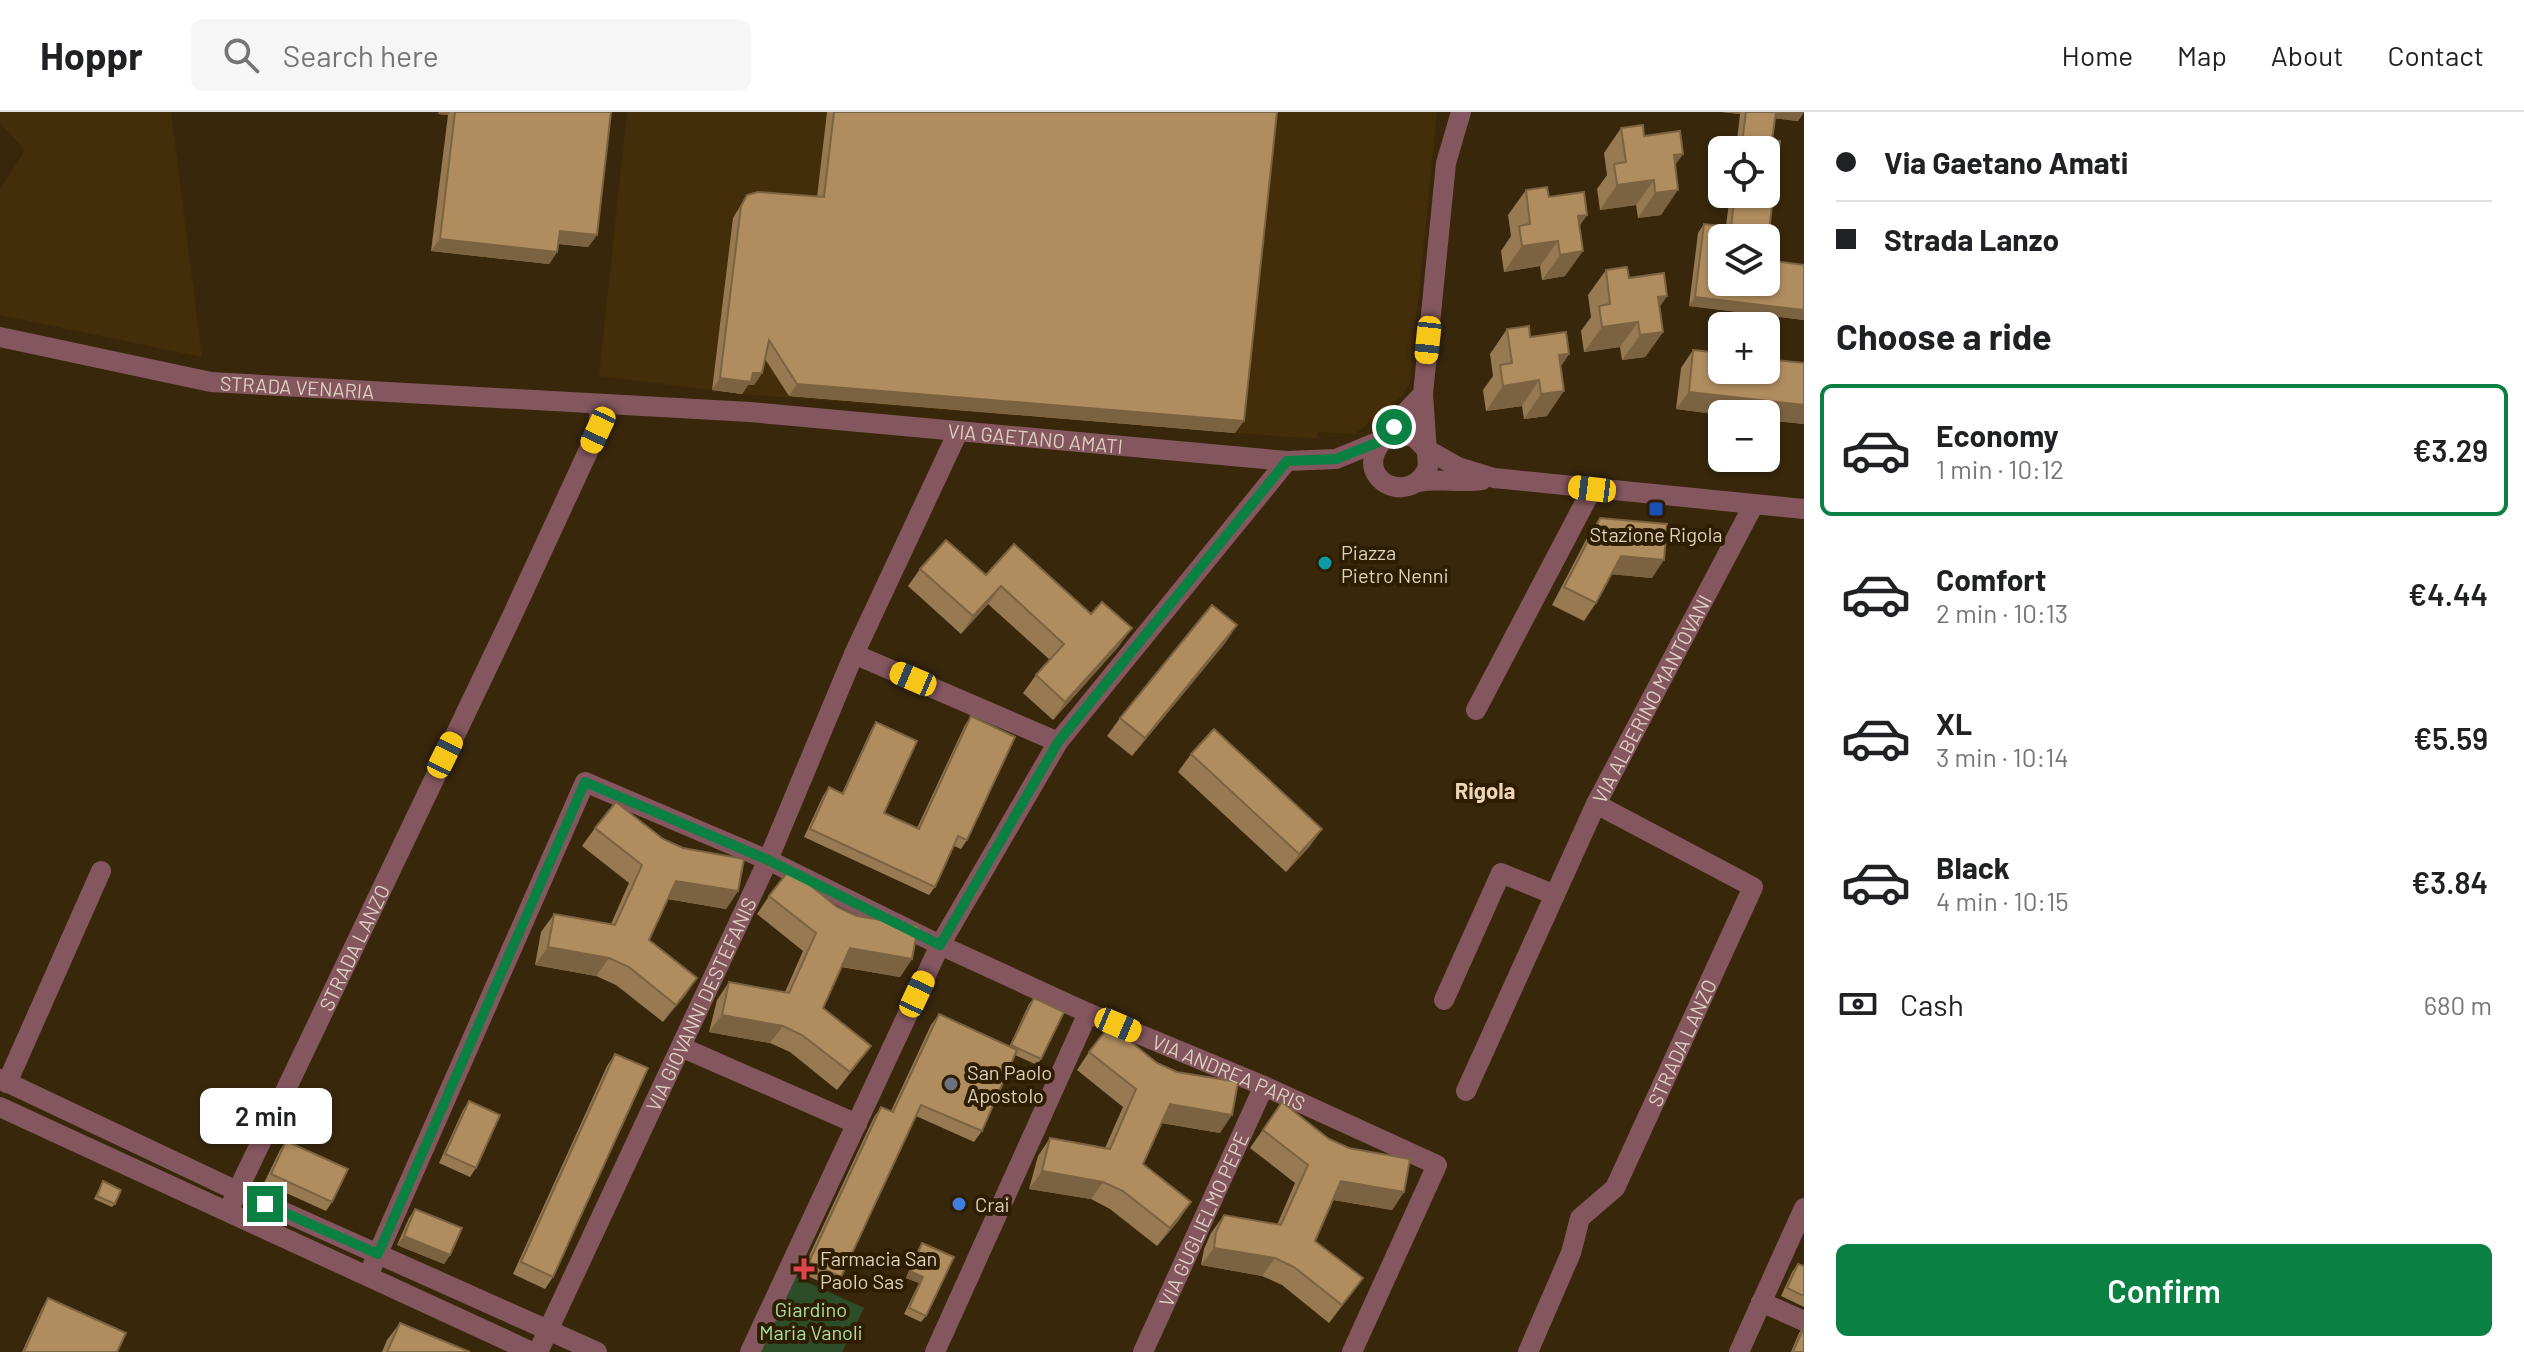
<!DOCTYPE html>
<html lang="en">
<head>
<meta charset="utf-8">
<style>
  body { margin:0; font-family:Barlow,sans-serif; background:#f6f6f6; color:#202124; height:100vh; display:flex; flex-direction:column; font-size:30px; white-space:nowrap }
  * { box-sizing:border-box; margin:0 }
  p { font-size:26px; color:#757577 }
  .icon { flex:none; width:44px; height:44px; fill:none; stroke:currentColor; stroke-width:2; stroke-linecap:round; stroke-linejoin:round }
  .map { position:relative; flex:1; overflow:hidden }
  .drawer { display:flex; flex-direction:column; background:#fff; width:720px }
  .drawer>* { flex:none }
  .banner { display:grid; align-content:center; height:176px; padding:0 32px; background:#fff }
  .fabs { position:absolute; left:1708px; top:24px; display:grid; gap:16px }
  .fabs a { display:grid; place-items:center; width:72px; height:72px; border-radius:12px; background:#fff; box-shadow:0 2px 6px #0004; font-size:40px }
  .end { position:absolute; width:36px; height:36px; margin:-18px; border:10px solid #0b8043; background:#fff; box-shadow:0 0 0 4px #fff }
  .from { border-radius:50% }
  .bubble { position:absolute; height:56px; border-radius:12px; background:#fff; box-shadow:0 2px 6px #0004; font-size:26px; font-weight:600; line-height:56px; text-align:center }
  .car { position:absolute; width:24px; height:48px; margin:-24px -12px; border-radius:10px; box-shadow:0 0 6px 2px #0007; background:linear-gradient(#f5c518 24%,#345 0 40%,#f5c518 0 76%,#345 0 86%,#f5c518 0) }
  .banner b { display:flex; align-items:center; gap:28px; height:76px; font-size:30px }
  .banner b+b { border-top:2px solid #e0e0e0 }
  .banner i { width:20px; height:20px; background:#202124 }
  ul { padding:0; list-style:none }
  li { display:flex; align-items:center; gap:24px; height:132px; margin:0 16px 12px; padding:0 16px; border:4px solid transparent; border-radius:12px }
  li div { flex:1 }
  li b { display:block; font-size:30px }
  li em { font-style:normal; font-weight:600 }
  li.on { border-color:#0b8043 }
  li>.icon { width:72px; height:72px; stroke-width:1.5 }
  h2 { padding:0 32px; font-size:36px; line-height:96px }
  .pay { display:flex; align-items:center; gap:20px; height:88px; padding:0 32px; font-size:30px }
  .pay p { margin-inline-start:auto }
  .button { display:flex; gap:16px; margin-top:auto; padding:16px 32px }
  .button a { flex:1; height:92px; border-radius:12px; background:#0b8043; color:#fff; font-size:32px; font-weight:600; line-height:92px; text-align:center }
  header { display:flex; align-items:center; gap:48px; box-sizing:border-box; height:112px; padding:0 40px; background:#fff; border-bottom:2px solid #e0e0e0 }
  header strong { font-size:38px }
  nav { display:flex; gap:44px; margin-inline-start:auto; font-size:28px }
  .search { width:560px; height:72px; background:#f6f6f6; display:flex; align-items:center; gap:20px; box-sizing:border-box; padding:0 28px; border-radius:12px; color:#757577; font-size:30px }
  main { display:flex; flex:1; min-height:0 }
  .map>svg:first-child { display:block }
  .built { fill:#442d09 }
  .green { fill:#2d4d29 }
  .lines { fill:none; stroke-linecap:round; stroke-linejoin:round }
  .minor { stroke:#84575f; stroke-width:20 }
  .wall { fill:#977952 }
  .shaded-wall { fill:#7b6342 }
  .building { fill:#b08d5f; stroke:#7b6342; stroke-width:2 }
  .route { stroke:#0b8043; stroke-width:10 }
  .transit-dot { fill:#1a4fb4; stroke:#2f1d02; stroke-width:3 }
  .culture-dot { fill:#0f9aa8; stroke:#2f1d02; stroke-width:3 }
  .worship-dot { fill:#6b7280; stroke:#2f1d02; stroke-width:3 }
  .shop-dot { fill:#3f7fe0; stroke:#2f1d02; stroke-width:3 }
  .health-dot { fill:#e0444e; stroke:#2f1d02; stroke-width:3 }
  .labels { text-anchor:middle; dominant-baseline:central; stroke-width:8; stroke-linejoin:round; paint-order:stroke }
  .street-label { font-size:20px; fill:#dcd0c0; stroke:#2f1d02 }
  .poi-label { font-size:20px; fill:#dcd0c0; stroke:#2f1d02; text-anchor:start }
  .park-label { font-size:20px; fill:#a7e09f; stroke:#2f1d02 }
  .neighbourhood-label { font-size:22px; font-weight:bold; fill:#edd5b6; stroke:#2f1d02 }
</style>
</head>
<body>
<header>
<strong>Hoppr</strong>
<div class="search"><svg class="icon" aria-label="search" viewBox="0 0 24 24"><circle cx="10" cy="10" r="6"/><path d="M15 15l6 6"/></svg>Search here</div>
<nav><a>Home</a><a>Map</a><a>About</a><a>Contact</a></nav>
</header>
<main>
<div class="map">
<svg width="1804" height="1240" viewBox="0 0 1804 1240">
  <rect width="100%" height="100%" fill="#39270c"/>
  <g class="built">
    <polygon points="0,0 171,0 202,245 0,203 0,77 25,38 0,11"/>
    <polygon points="627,0 1437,0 1410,270 1401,285 1355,322 1318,320 1316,327 742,282 599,264"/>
  </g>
  <polygon class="green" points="796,1165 864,1196 842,1240 760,1240"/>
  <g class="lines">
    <g class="minor">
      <path id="s1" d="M0 225 211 270 750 300 1287 349 1336 347 1397 322 1414 325 1426 337 1458 355 1494 366 1804 397"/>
      <path d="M1423 282C1410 296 1382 324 1375 341 1363 373 1413 392 1428 355L1423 282 1446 51 1461 0"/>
      <path d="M1418 370C1439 366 1461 371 1482 368"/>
      <polyline points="854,542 1058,630"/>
      <polyline points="1476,598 1592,377"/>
      <polyline points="1444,888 1501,761 1555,783"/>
      <polyline points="681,935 857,1012"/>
      <polyline points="0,967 237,1079 597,1240"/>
      <polyline points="7,971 101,759"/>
      <path id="s2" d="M1466 979 1596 692 1754 392"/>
      <polyline points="0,995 532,1240"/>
      <path id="s3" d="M228 1099 512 504 598 318 600 292"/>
      <path id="s4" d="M368 1164 585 670 768 748 940 833 1088 901 1264 974 1437 1053 1352 1240"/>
      <polyline points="1761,1190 1804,1209"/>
      <path id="s5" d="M538 1240 768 748 854 542 958 320"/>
      <polyline points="750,1240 940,833 1058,630 1287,349"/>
      <polyline points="935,1240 1088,901"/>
      <path id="s6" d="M1143 1240 1264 974"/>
      <path id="s7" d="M1528 1240 1571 1141 1580 1106 1615 1076 1753 775 1596 692"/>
      <polyline points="1739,1240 1804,1096"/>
    </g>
  </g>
  <g class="wall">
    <polygon points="439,0 611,0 597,123 588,135 558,132 557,140 549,152 431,139 448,3 438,2"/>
    <polygon points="827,0 1277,0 1235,321 789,284 765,247 762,261 754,273 748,273 742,282 712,278 733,106 747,83 817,85"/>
    <polygon points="1722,0 1804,0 1798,9 1775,6 1772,28 1780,29 1766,143 1766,126 1722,126 1722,170 1766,170 1766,148 1804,153 1804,208 1689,194 1698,121 1704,112 1726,114 1730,82 1766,82 1766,38 1736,38 1740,2"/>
    <polygon points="1621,16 1644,24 1683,42 1675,53 1661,103 1638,106 1636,93 1600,98 1597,77 1607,63 1604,41"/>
    <polygon points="1526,78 1549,85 1587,103 1579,114 1565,164 1542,168 1540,154 1504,160 1501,139 1511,124 1508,103"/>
    <polygon points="1606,158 1629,166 1667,184 1659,195 1663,220 1645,245 1622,248 1620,235 1584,240 1581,219 1591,205 1588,183"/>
    <polygon points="1507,217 1530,225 1569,242 1561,254 1547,304 1524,307 1522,294 1486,299 1483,278 1493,264 1490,242"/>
    <polygon points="1693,238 1804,312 1766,308 1766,302 1722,303 1676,297 1681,256"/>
    <polygon points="1600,406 1652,466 1611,462 1596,491 1584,509 1552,493 1588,424"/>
    <polygon points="920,457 986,463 1119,534 1053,608 1023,581 1036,563 1050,548 988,492 961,522 908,474"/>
    <polygon points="1237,513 1225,531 1132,644 1107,624 1120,606"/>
    <polygon points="971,604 967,728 961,737 954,734 935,775 929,783 804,725 823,684 829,675 842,681 871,618 876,610 884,701 917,716 965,613"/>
    <polygon points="1191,642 1322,717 1309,735 1286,760 1178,660"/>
    <polygon points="595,716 663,727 738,779 726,797 667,787 649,828 697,866 663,910 616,873 596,864 535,853 541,820 554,802 611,812 629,771 582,734"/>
    <polygon points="769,784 837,795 912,847 900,865 841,855 823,896 858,951 837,978 790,940 770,931 709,920 717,888 729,870 785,880 803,839 757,802"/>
    <polygon points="1034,886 1041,947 1037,953 1015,943 982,1019 974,1030 916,1004 841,1165 834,1176 801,1161 874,1005 881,995 891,999 931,913 939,902 1009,935 1029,892"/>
    <polygon points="1089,940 1220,1021 1161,1011 1143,1052 1179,1108 1157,1134 1110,1097 1091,1087 1029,1077 1038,1044 1050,1026 1105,1036 1123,995 1077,958"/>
    <polygon points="615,942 553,1165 545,1177 513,1162 607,954"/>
    <polygon points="469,989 476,1056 470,1065 439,1051 463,998"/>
    <polygon points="1282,990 1329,1027 1404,1080 1392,1098 1333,1088 1315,1129 1363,1166 1329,1211 1282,1173 1262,1164 1201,1153 1204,1137 1211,1121 1224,1103 1277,1113 1295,1071 1250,1036"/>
    <polygon points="286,1029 332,1090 326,1099 264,1071 280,1038"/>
    <polygon points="103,1069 115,1092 112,1095 94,1087"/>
    <polygon points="415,1097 450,1143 444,1152 397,1133 409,1106"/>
    <polygon points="922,1131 926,1204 921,1210 904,1202 919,1171 906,1166 918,1138"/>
    <polygon points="1798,1152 1804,1154 1804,1195 1781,1184 1792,1160"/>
    <polygon points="48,1186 117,1240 22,1240 42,1196"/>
    <polygon points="400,1211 470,1240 382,1240 387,1228"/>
    <polygon points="1804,1214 1804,1240 1791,1240 1799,1221"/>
  </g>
  <g class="shaded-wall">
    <polygon points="440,0 450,0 448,3 438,2"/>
    <polygon points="1722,0 1741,0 1740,2"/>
    <polygon points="1774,0 1804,0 1798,9 1770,6"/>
    <polygon points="1683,42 1665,67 1674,43"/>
    <polygon points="1654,68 1636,93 1600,98 1617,73"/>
    <polygon points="1678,78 1661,103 1638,106 1655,81"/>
    <polygon points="1587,103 1570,128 1578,104"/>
    <polygon points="560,119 597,123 588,135 552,131"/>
    <polygon points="440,127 557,140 549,152 431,139"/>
    <polygon points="1558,129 1540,154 1504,160 1522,134"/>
    <polygon points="1583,139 1565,164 1542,168 1560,143"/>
    <polygon points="1667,184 1650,209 1658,185"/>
    <polygon points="1695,185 1804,198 1804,208 1689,194"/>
    <polygon points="1638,210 1620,235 1584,240 1602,215"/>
    <polygon points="1663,220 1645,245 1622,248 1640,223"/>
    <polygon points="1569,242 1551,267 1559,243"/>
    <polygon points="753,261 762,261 754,273 748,273 742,282 712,278 720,266"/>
    <polygon points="1539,268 1522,294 1486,299 1503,274"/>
    <polygon points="797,272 1244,309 1235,321 789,284"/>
    <polygon points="1564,279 1547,304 1524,307 1541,282"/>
    <polygon points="1689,280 1804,293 1804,312 1766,308 1766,302 1722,303 1676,297"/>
    <polygon points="1621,444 1664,448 1652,466 1608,462"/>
    <polygon points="1001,474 988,492 961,522 973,504"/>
    <polygon points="1237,513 1225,531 1132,644 1145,626"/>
    <polygon points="1132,516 1119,534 1053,608 1065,590"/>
    <polygon points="1322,717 1309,735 1286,760 1299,742"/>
    <polygon points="676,769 738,779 726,797 663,786"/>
    <polygon points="548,835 609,846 596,864 535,853"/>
    <polygon points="850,836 912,847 900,865 837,854"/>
    <polygon points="697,866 685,884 663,910 676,893"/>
    <polygon points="722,903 783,914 770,931 709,920"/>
    <polygon points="871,934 858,951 837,978 850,960"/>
    <polygon points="1170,992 1232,1003 1220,1021 1157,1010"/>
    <polygon points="1042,1059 1103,1070 1091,1087 1029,1077"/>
    <polygon points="1341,1069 1404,1080 1392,1098 1329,1087"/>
    <polygon points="1191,1090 1179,1108 1157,1134 1170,1116"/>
    <polygon points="404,1124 450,1143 444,1152 397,1133"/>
    <polygon points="1214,1136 1275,1146 1262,1164 1201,1153"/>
    <polygon points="910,1159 923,1165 919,1171 906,1166"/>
    <polygon points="1363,1166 1350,1184 1329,1211 1342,1193"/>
  </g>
  <g class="building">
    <polygon points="455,0 611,0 597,123 560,119 557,140 440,127"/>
    <polygon points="834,0 1277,0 1244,309 797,272 769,228 762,261 753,261 751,270 720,266 741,94 747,83 758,80 824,85"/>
    <polygon points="1746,0 1776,0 1772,28 1780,29 1766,143 1766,126 1722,126 1722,170 1766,170 1766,148 1804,153 1804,198 1695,185 1704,112 1731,115 1735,82 1766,82 1766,38 1741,38"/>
    <polygon points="1643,13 1644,24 1680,19 1683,42 1674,43 1678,78 1655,81 1654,68 1617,73 1614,52 1626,50 1621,16"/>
    <polygon points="1547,75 1549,85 1584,80 1587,103 1578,104 1583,139 1560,143 1558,129 1522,134 1519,114 1530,112 1526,78"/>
    <polygon points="1627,155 1629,166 1664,161 1667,184 1658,185 1663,220 1640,223 1638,210 1602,215 1599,194 1610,192 1606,158"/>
    <polygon points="1529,214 1530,225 1566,220 1569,242 1559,243 1564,279 1541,282 1539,268 1503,274 1500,253 1512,251 1507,217"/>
    <polygon points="1693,238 1722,241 1722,258 1766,258 1766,247 1804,251 1804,293 1689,280"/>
    <polygon points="1600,406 1667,412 1664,448 1621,444 1596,491 1564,475"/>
    <polygon points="946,428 986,463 1014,432 1091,502 1102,490 1132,516 1065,590 1036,563 1064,532 1001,474 973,504 920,457"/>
    <polygon points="1212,493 1237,513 1145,626 1120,606"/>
    <polygon points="971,604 1015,625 967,728 958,724 935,775 810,717 829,675 843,682 876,610 917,629 884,701 919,717"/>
    <polygon points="1214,617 1322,717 1299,742 1191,642"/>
    <polygon points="616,690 663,727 683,736 744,747 738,779 676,769 649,828 697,866 676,893 629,855 609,846 548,835 554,802 615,813 642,753 595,716"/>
    <polygon points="790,757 837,795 857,804 918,814 912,847 850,836 823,896 871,934 850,960 802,923 783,914 722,903 729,870 789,881 816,821 769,784"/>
    <polygon points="1034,886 1064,900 1041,947 1011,933"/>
    <polygon points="939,902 1017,938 982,1019 921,993 841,1165 809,1150 881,995 893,1000"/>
    <polygon points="1110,913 1157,951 1177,960 1238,970 1232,1003 1170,992 1143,1052 1191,1090 1170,1116 1123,1079 1103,1070 1042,1059 1050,1026 1110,1037 1136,977 1089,940"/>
    <polygon points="615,942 648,956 553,1165 521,1150"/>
    <polygon points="469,989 500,1003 476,1056 445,1042"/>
    <polygon points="1282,990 1329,1027 1349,1036 1410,1047 1404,1080 1341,1069 1315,1129 1363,1166 1342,1193 1294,1155 1275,1146 1214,1136 1216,1120 1224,1103 1281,1113 1308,1053 1263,1018"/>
    <polygon points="286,1029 348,1057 332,1090 271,1062"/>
    <polygon points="103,1069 121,1078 115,1092 97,1084"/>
    <polygon points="415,1097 462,1116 450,1143 404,1124"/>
    <polygon points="922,1131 954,1145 926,1204 909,1196 923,1165 910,1159"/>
    <polygon points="1798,1152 1804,1154 1804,1184 1787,1176"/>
    <polygon points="48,1186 126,1221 117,1240 24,1240"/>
    <polygon points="400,1211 470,1240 387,1240"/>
    <polygon points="1804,1215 1804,1240 1793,1240"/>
  </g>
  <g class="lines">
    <polyline class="route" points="265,1092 378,1142 585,670 768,748 940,833 1058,630 1287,349 1336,347 1384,328 1394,315"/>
  </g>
  <rect class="transit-dot" x="1648" y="389" width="16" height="16" rx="4"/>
  <circle class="culture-dot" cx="1325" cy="451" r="8"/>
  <circle class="worship-dot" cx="951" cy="972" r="8"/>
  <circle class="shop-dot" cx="959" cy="1092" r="8"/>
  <path class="health-dot" d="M800 1145h8v8h8v8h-8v8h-8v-8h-8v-8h8z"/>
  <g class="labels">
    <g class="street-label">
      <text stroke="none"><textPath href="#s1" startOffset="302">STRADA VENARIA</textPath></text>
      <text stroke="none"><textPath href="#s1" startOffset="1042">VIA GAETANO AMATI</textPath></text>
      <text stroke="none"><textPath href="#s2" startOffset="434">VIA ALBERINO MANTOVANI</textPath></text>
      <text stroke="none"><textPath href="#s3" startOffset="292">STRADA LANZO</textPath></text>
      <text stroke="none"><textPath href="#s5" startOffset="384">VIA GIOVANNI DESTEFANIS</textPath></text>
      <text stroke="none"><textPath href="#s7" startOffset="350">STRADA LANZO</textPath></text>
      <text stroke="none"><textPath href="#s4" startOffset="1246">VIA ANDREA PARIS</textPath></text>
      <text stroke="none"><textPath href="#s6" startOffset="146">VIA GUGLIELMO PEPE</textPath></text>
    </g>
    <g class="poi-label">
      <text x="1656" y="422" text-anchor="middle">Stazione Rigola</text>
      <text x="1341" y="440">Piazza<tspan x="1341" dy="23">Pietro Nenni</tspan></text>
      <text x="967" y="960">San Paolo<tspan x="967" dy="23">Apostolo</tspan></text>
      <text x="975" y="1092">Crai</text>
      <text x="820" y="1146">Farmacia San<tspan x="820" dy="23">Paolo Sas</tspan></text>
    </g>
    <g class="park-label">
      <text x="811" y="1197">Giardino<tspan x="811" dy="23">Maria Vanoli</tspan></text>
    </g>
    <g class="neighbourhood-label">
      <text x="1485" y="678">Rigola</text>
    </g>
  </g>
</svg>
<div class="fabs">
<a><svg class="icon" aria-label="locate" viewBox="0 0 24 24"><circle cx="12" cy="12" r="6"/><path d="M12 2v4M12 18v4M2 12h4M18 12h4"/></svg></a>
<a><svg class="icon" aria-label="layers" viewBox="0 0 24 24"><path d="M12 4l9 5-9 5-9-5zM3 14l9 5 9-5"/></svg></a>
<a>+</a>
<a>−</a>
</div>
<i class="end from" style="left:1394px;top:315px"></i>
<i class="end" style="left:265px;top:1092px"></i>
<div class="bubble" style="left:200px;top:976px;width:132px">2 min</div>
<i class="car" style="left:1428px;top:228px;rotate:186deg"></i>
<i class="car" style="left:598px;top:318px;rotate:205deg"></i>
<i class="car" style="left:1592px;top:377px;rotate:277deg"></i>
<i class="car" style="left:913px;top:567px;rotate:293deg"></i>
<i class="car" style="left:445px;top:643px;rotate:26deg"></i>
<i class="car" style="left:917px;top:882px;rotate:25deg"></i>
<i class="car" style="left:1118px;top:913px;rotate:113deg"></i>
</div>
<section class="drawer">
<div class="banner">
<b><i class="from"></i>Via Gaetano Amati</b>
<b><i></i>Strada Lanzo</b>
</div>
<h2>Choose a ride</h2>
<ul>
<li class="on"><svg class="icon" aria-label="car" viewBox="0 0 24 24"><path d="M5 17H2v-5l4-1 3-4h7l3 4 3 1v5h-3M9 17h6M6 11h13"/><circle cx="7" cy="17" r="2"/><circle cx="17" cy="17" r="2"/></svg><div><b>Economy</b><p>1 min · 10:12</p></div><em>€3.29</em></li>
<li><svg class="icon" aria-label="car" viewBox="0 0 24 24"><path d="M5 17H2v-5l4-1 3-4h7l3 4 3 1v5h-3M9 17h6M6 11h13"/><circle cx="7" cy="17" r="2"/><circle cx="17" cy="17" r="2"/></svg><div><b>Comfort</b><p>2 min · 10:13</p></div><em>€4.44</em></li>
<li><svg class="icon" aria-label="car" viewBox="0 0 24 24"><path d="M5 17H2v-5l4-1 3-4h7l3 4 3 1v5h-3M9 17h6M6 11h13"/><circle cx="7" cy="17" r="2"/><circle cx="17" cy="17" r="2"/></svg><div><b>XL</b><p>3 min · 10:14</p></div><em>€5.59</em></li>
<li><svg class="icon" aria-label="car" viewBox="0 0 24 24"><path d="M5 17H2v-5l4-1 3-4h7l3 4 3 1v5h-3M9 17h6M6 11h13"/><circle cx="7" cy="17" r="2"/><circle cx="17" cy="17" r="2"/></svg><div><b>Black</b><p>4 min · 10:15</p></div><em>€3.84</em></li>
</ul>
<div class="pay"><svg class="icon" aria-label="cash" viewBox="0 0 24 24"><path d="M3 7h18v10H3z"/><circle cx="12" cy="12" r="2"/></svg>Cash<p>680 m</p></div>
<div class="button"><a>Confirm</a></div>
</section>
</main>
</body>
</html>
